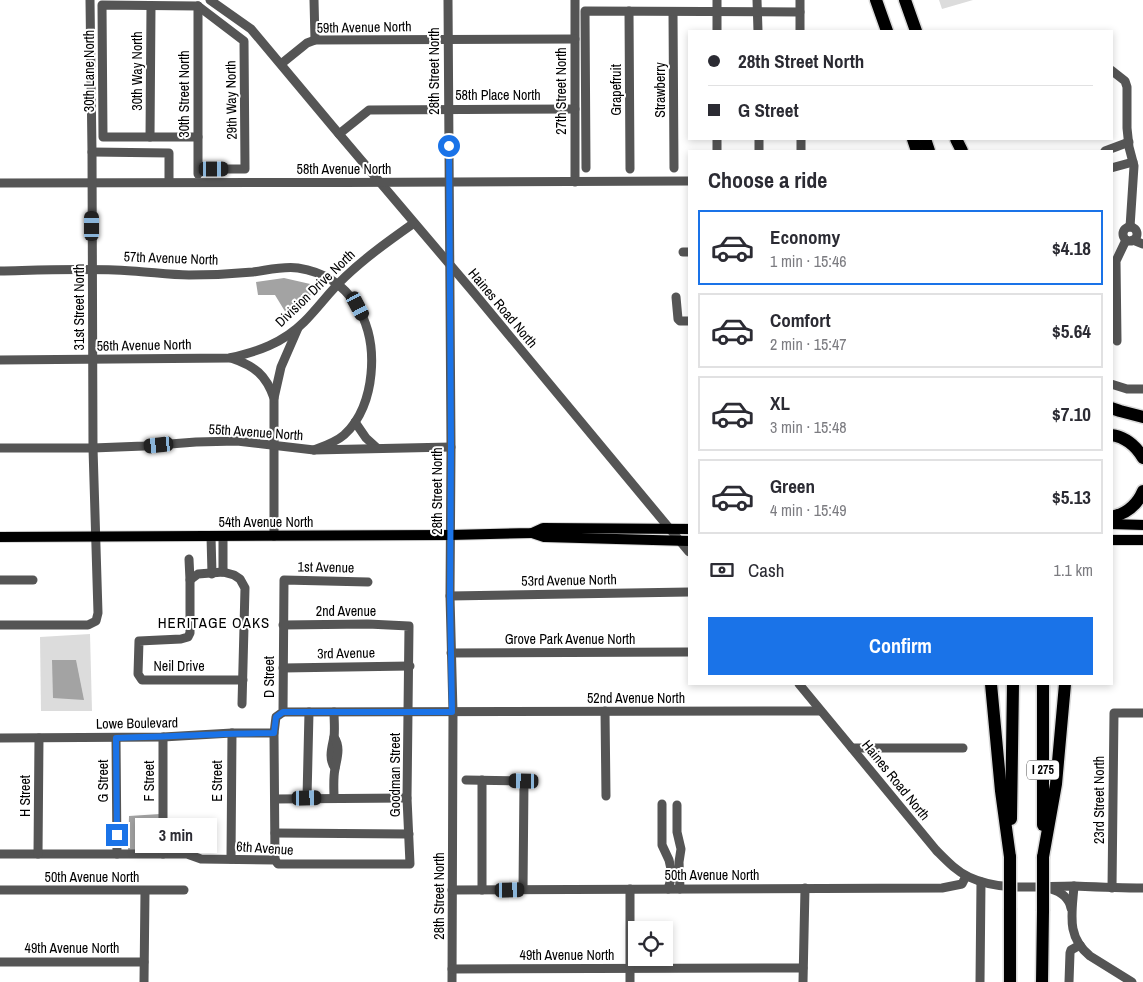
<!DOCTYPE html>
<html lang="en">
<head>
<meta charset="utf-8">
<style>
  body { margin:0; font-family:"Archivo Narrow",sans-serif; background:#f7f7f7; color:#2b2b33; height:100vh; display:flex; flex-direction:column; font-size:19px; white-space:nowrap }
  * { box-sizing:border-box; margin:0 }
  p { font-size:16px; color:#7c7c81 }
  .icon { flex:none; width:28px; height:28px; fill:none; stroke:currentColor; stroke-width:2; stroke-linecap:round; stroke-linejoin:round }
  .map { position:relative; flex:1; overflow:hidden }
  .sheet { position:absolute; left:688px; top:150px; width:425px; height:535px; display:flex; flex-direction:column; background:#fff; border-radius:0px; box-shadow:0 2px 8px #0003 }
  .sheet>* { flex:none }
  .banner { position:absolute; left:688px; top:30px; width:425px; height:110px; border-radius:0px; box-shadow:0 2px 8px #0003; display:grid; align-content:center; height:110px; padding:0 20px; background:#fff }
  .controls { position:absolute; left:628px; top:921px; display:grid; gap:10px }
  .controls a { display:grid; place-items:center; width:45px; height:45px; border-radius:0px; background:#fff; box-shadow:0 2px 8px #0003; font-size:25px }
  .end { position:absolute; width:22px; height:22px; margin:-11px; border:6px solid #1a73e8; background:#fff; box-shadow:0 0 0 2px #fff }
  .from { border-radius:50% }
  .bubble { position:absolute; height:35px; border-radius:0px; background:#fff; box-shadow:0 2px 8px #0003; font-size:16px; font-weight:800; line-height:35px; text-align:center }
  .car { position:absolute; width:15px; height:30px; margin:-15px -8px; border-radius:6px; box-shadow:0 0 4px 1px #0007; background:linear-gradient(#222 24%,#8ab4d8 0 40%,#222 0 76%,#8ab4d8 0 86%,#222 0) }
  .banner b { display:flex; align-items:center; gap:18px; height:48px; font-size:19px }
  .banner b+b { border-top:1px solid #e1e1e2 }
  .banner i { width:12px; height:12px; background:#2b2b33 }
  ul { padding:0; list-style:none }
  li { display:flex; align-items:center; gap:15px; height:75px; margin:0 10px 8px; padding:0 10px; border:2px solid #e1e1e2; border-radius:0px }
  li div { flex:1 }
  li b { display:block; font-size:19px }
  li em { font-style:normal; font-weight:800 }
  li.selected { border-color:#1a73e8 }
  li>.icon { width:45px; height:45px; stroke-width:1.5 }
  h2 { padding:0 20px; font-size:22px; line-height:60px }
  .pay { display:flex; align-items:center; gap:12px; height:55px; padding:0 20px; font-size:19px }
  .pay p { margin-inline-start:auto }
  .action { display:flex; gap:10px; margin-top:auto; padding:10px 20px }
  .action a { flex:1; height:58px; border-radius:0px; background:#1a73e8; color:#fff; font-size:20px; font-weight:800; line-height:58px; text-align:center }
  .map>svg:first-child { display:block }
  .green { fill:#dcdcdc }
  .water { fill:#a3a3a3 }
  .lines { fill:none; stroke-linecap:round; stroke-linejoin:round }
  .major-casing { stroke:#dbdbdb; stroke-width:12 }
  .highway-casing { stroke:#dbdbdb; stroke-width:15 }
  .minor { stroke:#555; stroke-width:9 }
  .major { stroke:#000; stroke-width:10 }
  .highway { stroke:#000; stroke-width:12 }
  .highway-bridge-casing { stroke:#dbdbdb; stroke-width:15; stroke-linecap:butt }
  .highway-bridge { stroke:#000; stroke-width:12 }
  .route { stroke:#1a73e8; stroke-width:6 }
  .labels { text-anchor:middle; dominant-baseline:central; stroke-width:4; stroke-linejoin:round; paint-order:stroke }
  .shield { fill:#fff; stroke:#4c4c4c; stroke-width:1 }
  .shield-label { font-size:12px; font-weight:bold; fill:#000 }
  .street-label { font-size:14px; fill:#000; stroke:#fff }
  .neighbourhood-label { font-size:15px; letter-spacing:1px; fill:#000; stroke:#fff }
</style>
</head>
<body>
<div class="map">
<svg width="1143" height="982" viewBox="0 0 1143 982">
  <rect width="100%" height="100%" fill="#fff"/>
  <g class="green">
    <polygon points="939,0 973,0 942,9"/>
    <polygon points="90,634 92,711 41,711 40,637"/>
  </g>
  <g class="water">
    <polygon points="284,278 319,286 289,318 275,295 258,295 256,282"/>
    <polygon points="52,660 76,660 84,700 53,698"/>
    <polygon points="160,814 160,853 128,850 129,816"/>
  </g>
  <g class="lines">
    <g class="major-casing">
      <g id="major">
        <polyline points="1111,524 1143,525"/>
        <polyline points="532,533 544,537 689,541"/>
        <polyline points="0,537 450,535 532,533 543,528 689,529"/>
        <polyline points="1111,540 1143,540"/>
      </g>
    </g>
    <g class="highway-casing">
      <g id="highway">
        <polyline points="876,0 887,31"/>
        <polyline points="905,0 916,31"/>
        <polyline points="913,139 917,151"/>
        <polyline points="925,139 929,151"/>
        <polyline points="956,139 962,151"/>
        <polyline points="1111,408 1120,411 1143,417"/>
        <path d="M1111 435C1126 437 1136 446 1143 458"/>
        <path d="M1111 517C1126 514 1137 505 1143 491"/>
        <polyline points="991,684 1001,791 1010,857"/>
        <polyline points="1043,684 1043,825"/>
        <polyline points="1011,819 1013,684"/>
        <polyline points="1043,857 1056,784 1065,684"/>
        <polyline points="1010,982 1010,910"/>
        <polyline points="1042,982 1043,911"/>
      </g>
    </g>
    <g class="minor">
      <polyline points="210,0 251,29 339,134 474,293 689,552"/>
      <polyline points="314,0 315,40"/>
      <polyline points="448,0 451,447 450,596 453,712 452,982"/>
      <polyline points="575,0 575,182"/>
      <polyline points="717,0 717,31"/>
      <polyline points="757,0 758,31"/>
      <polyline points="800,0 800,31"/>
      <polyline points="198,6 244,41 245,169 199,169"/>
      <polyline points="198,6 198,174"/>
      <polyline points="629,11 630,169"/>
      <polyline points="673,12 674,168"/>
      <polyline points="281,64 307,43 315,40 575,39"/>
      <polyline points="1111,70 1125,81 1127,87 1127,128 1129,147 1134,166 1130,227"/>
      <polyline points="339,134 369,110 575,109"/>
      <polyline points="150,137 151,6"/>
      <polyline points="198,137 103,137 102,5 198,6"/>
      <polyline points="717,139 717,151"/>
      <polyline points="759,139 759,151"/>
      <polyline points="801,139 801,151"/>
      <polyline points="1105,151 1129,142"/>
      <polyline points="92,152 169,153 169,182"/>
      <polyline points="586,168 585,11 800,12"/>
      <polyline points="1111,168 1133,162"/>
      <path d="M0 183C230 183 459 182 689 181"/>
      <circle cx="1130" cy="234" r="7"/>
      <polyline points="1133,240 1143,244"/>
      <polyline points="683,252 689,252"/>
      <path d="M0 271C44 270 88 268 132 271 151 272 170 275 189 275 210 275 232 274 253 272 268 270 283 266 298 268 351 276 376 323 371 374 369 396 361 420 344 435 336 442 324 446 314 450"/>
      <polyline points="676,297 678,319 680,321 689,321"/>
      <polyline points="1117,341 1116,261 1126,240"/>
      <path d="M231 358C255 366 266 375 274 398V536"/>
      <path d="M0 360 229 358C257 352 283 343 304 322 318 308 330 291 345 277 366 257 390 240 414 223"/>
      <polyline points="1111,384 1127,389 1143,389"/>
      <polyline points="274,398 281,367 298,328"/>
      <polyline points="355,422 366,438 377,448"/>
      <polyline points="0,448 93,448 144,446 196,442 237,441 314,450 451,447"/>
      <polyline points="211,536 212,574"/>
      <polyline points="223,536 223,572"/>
      <polyline points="189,559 190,580 190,633 188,637 181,639 139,641 138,674 142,680 243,680"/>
      <polyline points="0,580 33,580"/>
      <polyline points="190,580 198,574 223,572 234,575 240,579 245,588 242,704"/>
      <polyline points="450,596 689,592"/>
      <polyline points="0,625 88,625 96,621 98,613 93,448 92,152 90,0"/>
      <polyline points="451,653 689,652"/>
      <polyline points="283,668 410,666"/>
      <path d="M799 684 936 850C946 860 956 871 969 877 1001 892 1039 886 1074 886 1097 887 1120 888 1143 888"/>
      <polyline points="605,711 606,796"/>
      <polyline points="283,712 820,711"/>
      <path d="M334 712C334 720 335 729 334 737 332 747 328 759 335 768"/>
      <path d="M334 737C341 747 337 758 335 769 333 778 334 789 334 798"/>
      <polyline points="0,738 163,737 232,733 274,733"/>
      <polyline points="116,738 117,854"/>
      <polyline points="852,748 963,748"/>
      <polyline points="466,780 524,781 523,889"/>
      <polyline points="307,798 309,712"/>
      <polyline points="275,799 407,798"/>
      <polyline points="662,804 662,845 669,860 671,869 671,879 668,889"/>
      <polyline points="677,805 677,832 681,849 679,862 680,889"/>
      <polyline points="275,833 409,834"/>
      <polyline points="0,854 187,854 201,859 275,860 278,864 410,864 407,798 409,626 368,624 283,625"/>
      <polyline points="38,854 39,738"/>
      <polyline points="163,854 163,737"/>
      <polyline points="231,859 232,733"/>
      <polyline points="275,860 274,733 276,717 283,712 284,580 368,582"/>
      <path d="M1074 886C1072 914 1066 936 1090 956L1132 982"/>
      <polyline points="1112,888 1114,713 1143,713"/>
      <path d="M1051 889C1061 892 1069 898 1071 908"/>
      <polyline points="0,890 184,890"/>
      <polyline points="452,890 942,888 962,884 966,876"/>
      <polyline points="482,890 482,780"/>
      <polyline points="0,962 144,962"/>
      <polyline points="452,969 803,968"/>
      <polyline points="144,982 145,891"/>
      <polyline points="630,982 630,889"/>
      <polyline points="803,982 805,888"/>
      <polyline points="980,982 981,882"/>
      <polyline points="1069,982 1070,953 1071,950 1080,945"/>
    </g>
    <use href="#major" class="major"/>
    <use href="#highway" class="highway"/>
    <g class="highway-bridge-casing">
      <g id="highway-bridge">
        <polyline points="1010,910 1010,857"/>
        <polyline points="1043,911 1043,857"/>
      </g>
    </g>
    <use href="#highway-bridge" class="highway-bridge"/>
  </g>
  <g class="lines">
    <path class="route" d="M117 835 116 738C169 737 222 733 274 733L276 717 283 712H452L450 596 451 447 449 146"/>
  </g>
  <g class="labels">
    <rect class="shield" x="1027" y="760.5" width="32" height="19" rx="4"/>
    <g class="shield-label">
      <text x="1043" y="770">I 275</text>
    </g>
    <g class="street-label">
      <text transform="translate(364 27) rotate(-1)">59th Avenue North</text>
      <text transform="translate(89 71) rotate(-90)">30th Lane North</text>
      <text transform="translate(137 71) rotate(-90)">30th Way North</text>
      <text transform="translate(434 71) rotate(-90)">28th Street North</text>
      <text transform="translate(616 90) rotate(-90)">Grapefruit</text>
      <text transform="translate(660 90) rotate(-90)">Strawberry</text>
      <text transform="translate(561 91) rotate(-90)">27th Street North</text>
      <text transform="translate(184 94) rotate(-90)">30th Street North</text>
      <text x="498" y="95">58th Place North</text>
      <text transform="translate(231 100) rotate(-91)">29th Way North</text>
      <text x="344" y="169">58th Avenue North</text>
      <text transform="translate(171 258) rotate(2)">57th Avenue North</text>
      <text transform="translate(315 288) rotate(-44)">Division Drive North</text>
      <text transform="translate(79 307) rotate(-90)">31st Street North</text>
      <text transform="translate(503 308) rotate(50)">Haines Road North</text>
      <text transform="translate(144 345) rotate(-1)">56th Avenue North</text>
      <text transform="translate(256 432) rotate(4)">55th Avenue North</text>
      <text transform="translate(437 491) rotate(-90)">28th Street North</text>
      <text x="266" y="522">54th Avenue North</text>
      <text transform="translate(326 567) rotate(1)">1st Avenue</text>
      <text transform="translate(569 580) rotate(-1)">53rd Avenue North</text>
      <text x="346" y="611">2nd Avenue</text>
      <text x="570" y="639">Grove Park Avenue North</text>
      <text transform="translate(346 653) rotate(-1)">3rd Avenue</text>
      <text x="179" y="666">Neil Drive</text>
      <text transform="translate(269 677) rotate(-90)">D Street</text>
      <text x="636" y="698">52nd Avenue North</text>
      <text transform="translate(137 723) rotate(-1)">Lowe Boulevard</text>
      <text transform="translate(395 775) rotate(-90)">Goodman Street</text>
      <text transform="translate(896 780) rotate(51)">Haines Road North</text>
      <text transform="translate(103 781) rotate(-90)">G Street</text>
      <text transform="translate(149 781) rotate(-90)">F Street</text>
      <text transform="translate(217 781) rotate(-90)">E Street</text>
      <text transform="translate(25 796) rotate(-90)">H Street</text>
      <text transform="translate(1099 800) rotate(-90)">23rd Street North</text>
      <text transform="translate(265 848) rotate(4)">6th Avenue</text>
      <text x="712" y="875">50th Avenue North</text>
      <text x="92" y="877">50th Avenue North</text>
      <text transform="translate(439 896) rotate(-90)">28th Street North</text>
      <text x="72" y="948">49th Avenue North</text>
      <text x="567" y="955">49th Avenue North</text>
    </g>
    <g class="neighbourhood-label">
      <text x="214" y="622">HERITAGE OAKS</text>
    </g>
  </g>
</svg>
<div class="controls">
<a><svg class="icon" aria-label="locate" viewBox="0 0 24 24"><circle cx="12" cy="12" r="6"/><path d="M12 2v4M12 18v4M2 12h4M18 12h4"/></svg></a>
</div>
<i class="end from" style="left:449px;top:146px"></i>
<i class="end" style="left:117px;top:835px"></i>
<div class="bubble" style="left:135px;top:818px;width:82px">3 min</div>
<i class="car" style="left:214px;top:169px;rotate:90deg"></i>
<i class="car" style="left:92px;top:226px;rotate:0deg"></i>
<i class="car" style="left:358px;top:306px;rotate:152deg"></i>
<i class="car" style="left:159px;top:445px;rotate:264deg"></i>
<i class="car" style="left:524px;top:781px;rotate:271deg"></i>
<i class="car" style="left:307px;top:798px;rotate:89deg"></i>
<i class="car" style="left:510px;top:890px;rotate:89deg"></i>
<div class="banner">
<b><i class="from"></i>28th Street North</b>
<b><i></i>G Street</b>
</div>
<section class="sheet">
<h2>Choose a ride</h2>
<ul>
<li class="selected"><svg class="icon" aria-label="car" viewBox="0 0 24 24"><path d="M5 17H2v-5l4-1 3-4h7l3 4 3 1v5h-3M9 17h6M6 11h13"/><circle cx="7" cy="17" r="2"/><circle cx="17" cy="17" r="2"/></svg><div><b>Economy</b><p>1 min · 15:46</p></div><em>$4.18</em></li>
<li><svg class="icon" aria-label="car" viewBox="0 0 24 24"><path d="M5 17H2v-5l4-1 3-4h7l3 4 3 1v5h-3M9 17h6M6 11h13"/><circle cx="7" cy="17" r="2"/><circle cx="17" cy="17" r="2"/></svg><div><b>Comfort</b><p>2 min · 15:47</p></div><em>$5.64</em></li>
<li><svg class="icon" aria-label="car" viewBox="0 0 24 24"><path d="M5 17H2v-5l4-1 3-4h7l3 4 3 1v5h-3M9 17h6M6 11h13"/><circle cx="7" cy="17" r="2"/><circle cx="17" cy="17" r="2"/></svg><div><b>XL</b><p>3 min · 15:48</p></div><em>$7.10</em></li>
<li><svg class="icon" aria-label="car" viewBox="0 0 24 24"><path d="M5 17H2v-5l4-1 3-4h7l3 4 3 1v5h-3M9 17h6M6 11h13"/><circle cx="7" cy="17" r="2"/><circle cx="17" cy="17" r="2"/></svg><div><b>Green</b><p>4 min · 15:49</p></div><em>$5.13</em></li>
</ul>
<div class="pay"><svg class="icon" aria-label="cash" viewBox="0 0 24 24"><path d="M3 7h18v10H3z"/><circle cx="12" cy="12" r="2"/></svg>Cash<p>1.1 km</p></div>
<div class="action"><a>Confirm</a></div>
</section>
</div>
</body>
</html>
